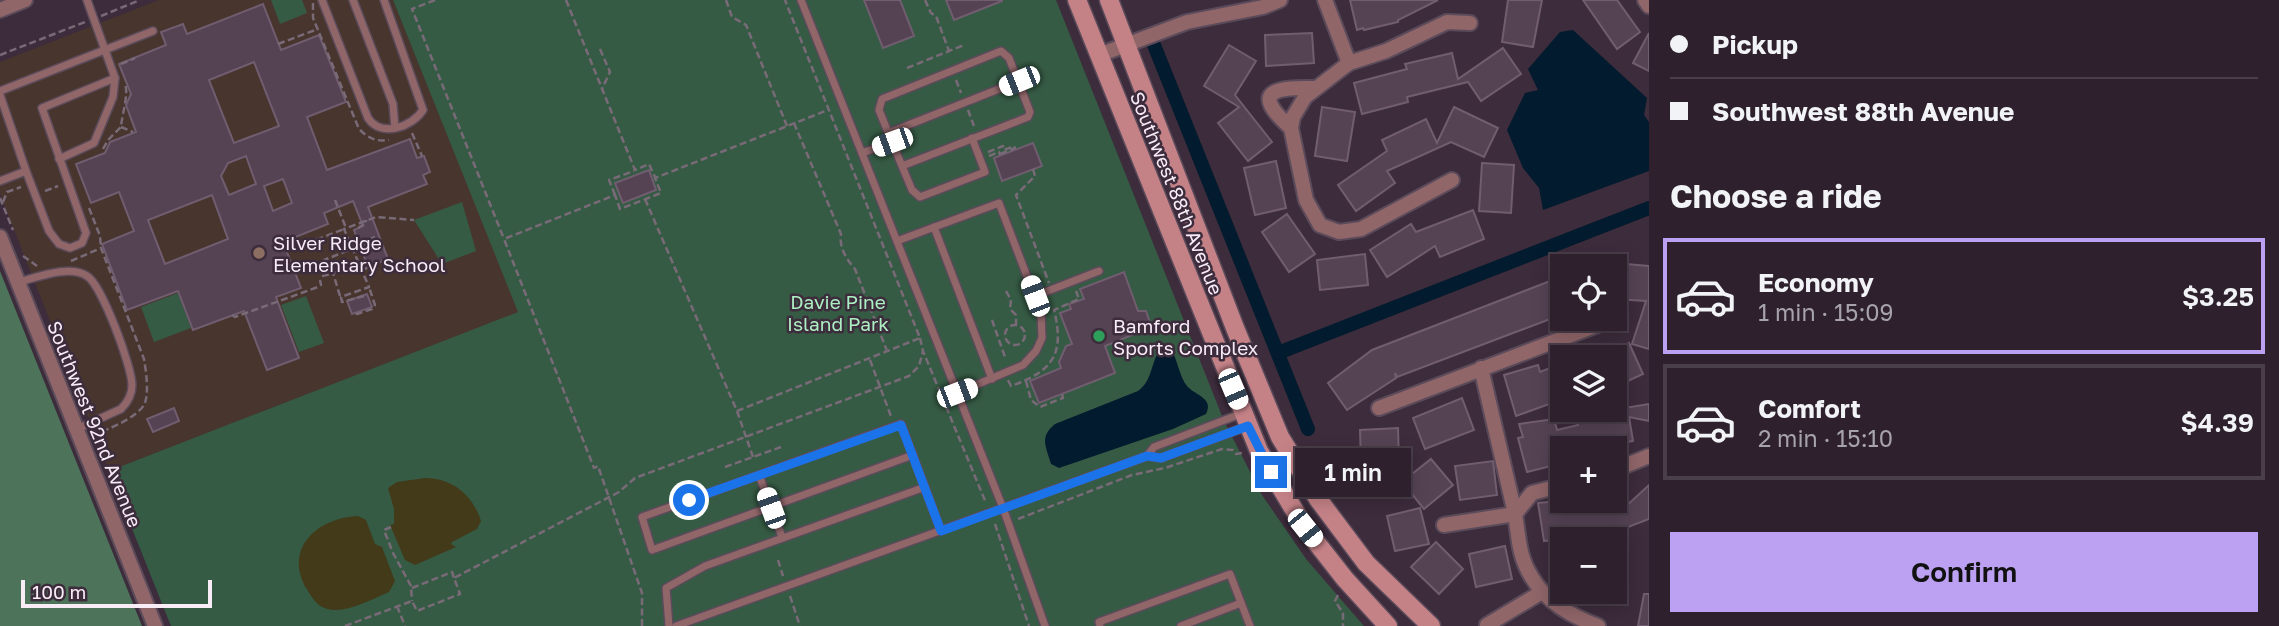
<!DOCTYPE html>
<html lang="en">
<head>
<meta charset="utf-8">
<style>
  body { margin:0; font-family:"Golos Text",sans-serif; background:#3a2e39; color:#f1f3f6; height:100vh; display:flex; flex-direction:column; font-size:26px; white-space:nowrap }
  * { box-sizing:border-box; margin:0 }
  p { font-size:23px; color:#a7a3aa }
  .icon { flex:none; width:38px; height:38px; fill:none; stroke:currentColor; stroke-width:2; stroke-linecap:round; stroke-linejoin:round }
  .map { position:relative; flex:1; overflow:hidden }
  .drawer { display:flex; flex-direction:column; background:#2e212d; width:630px }
  .drawer>* { flex:none }
  .hud { display:grid; align-content:center; height:154px; padding:0 21px; background:#2e212d }
  .fabs { position:absolute; left:1550px; top:254px; display:grid; gap:14px }
  .fabs a { display:grid; place-items:center; width:77px; height:77px; border-radius:0px; background:#2e212d; box-shadow:0 4px 18px #0003,0 0 0 2px #493e49; font-size:35px }
  .scale { position:absolute; left:21px; bottom:18px; width:191px; box-sizing:border-box; padding-left:7px; border:4px solid #f8ecf7; border-top:0; font-size:19px; line-height:24px; white-space:nowrap; color:#f8ecf7; -webkit-text-stroke:5px #3d2c3c; paint-order:stroke }
  .end { position:absolute; width:32px; height:32px; margin:-16px; border:9px solid #1a73e8; background:#fff; box-shadow:0 0 0 4px #fff }
  .from { border-radius:50% }
  .bubble { position:absolute; height:49px; border-radius:0px; background:#2e212d; box-shadow:0 4px 18px #0003,0 0 0 2px #493e49; font-size:23px; font-weight:600; line-height:49px; text-align:center }
  .car { position:absolute; width:21px; height:42px; margin:-21px -10px; border-radius:9px; box-shadow:0 0 5px 2px #0007; background:linear-gradient(#fff 24%,#345 0 40%,#fff 0 76%,#345 0 86%,#fff 0) }
  .hud b { display:flex; align-items:center; gap:24px; height:66px; font-size:26px }
  .hud b+b { border-top:2px solid #493e49 }
  .hud i { width:18px; height:18px; background:#f1f3f6 }
  ul { padding:0; list-style:none }
  li { display:flex; align-items:center; gap:21px; height:116px; margin:0 14px 10px; padding:0 7px; border:4px solid #493e49; border-radius:0px }
  li div { flex:1 }
  li b { display:block; font-size:26px }
  li em { font-style:normal; font-weight:600 }
  li.selected { border-color:#bca0f2 }
  li>.icon { width:63px; height:63px; stroke-width:1.5 }
  h2 { padding:0 21px; font-size:32px; line-height:84px }
  .action { display:flex; gap:14px; margin-top:auto; padding:14px 21px }
  .action a { flex:1; height:80px; border-radius:0px; background:#bca0f2; color:#111; font-size:28px; font-weight:600; line-height:80px; text-align:center }
  main { display:flex; flex:1; min-height:0 }
  .map>svg:first-child { display:block }
  .education { fill:#48352e }
  .green { fill:#365b44 }
  .forest { fill:#4d745b }
  .sand { fill:#423a19 }
  .water { fill:#021b2e }
  .lines { fill:none; stroke-linecap:round; stroke-linejoin:round }
  .canal { stroke:#021b2e; stroke-width:14 }
  .building { fill:#554354; stroke:#715d70; stroke-width:2; fill-rule:evenodd }
  .service-casing { stroke:#5b4b5a; stroke-width:10 }
  .minor-casing { stroke:#5b4b5a; stroke-width:18 }
  .secondary-casing { stroke:#5b4b5a; stroke-width:21 }
  .path { stroke:#796a78; stroke-width:2.5; stroke-dasharray:7 3.5; stroke-linecap:butt }
  .service { stroke:#906669; stroke-width:7 }
  .minor { stroke:#906669; stroke-width:14 }
  .secondary { stroke:#c48287; stroke-width:18 }
  .route { stroke:#1a73e8; stroke-width:9 }
  .education-dot { fill:#8d6e63; stroke:#3d2c3c; stroke-width:2.5 }
  .leisure-dot { fill:#2e9e5b; stroke:#3d2c3c; stroke-width:2.5 }
  .labels { text-anchor:middle; dominant-baseline:central; stroke-width:5; stroke-linejoin:round; paint-order:stroke }
  .street-label { font-size:19px; fill:#f8ecf7; stroke:#3d2c3c }
  .poi-label { font-size:19px; fill:#f8ecf7; stroke:#3d2c3c; text-anchor:start }
  .park-label { font-size:19px; fill:#acefc3; stroke:#3d2c3c }
</style>
</head>
<body>
<main>
<div class="map">
<svg width="1649" height="626" viewBox="0 0 1649 626">
  <rect width="100%" height="100%" fill="#3d2c3c"/>
  <polygon class="education" points="159,0 393,0 519,312 109,471 0,194 0,62"/>
  <g class="green">
    <polygon points="271,0 302,0 307,13 280,24"/>
    <polygon points="393,0 1056,0 1224,421 1262,495 1306,559 1364,626 171,626 109,471 518,312"/>
    <polygon points="462,202 476,251 442,264 414,220"/>
    <polygon points="178,293 191,328 154,342 141,307"/>
    <polygon points="306,296 324,343 299,352 281,305"/>
  </g>
  <polygon class="forest" points="0,271 142,626 0,626"/>
  <g class="sand">
    <path d="M425 478C452 478 473 495 481 521L477 529 452 542 451 544 456 547 415 565 405 560 390 525 394 524V509L388 488 397 482Z"/>
    <path d="M358 516 366 520 375 544 382 547 395 581 389 592C372 599 351 611 333 610 320 609 314 601 308 591 282 550 316 518 358 516Z"/>
  </g>
  <g class="water">
    <polygon points="1573,30 1647,98 1644,115 1649,122 1649,171 1543,210 1539,188 1523,168 1507,130 1525,93 1538,90 1528,69 1560,32"/>
    <path d="M1161 348 1174 355C1178 364 1181 379 1187 386 1196 396 1214 398 1206 414L1173 429 1059 468 1051 464C1046 446 1039 437 1055 424L1138 391C1153 380 1150 363 1161 348Z"/>
  </g>
  <g class="lines">
    <g class="canal">
      <polyline points="1154,45 1308,429"/>
      <polyline points="1278,353 1649,208"/>
    </g>
  </g>
  <g class="building">
    <polygon points="864,0 900,0 914,36 883,48"/>
    <polygon points="946,0 1002,0 1002,1 954,20"/>
    <polygon points="1350,0 1438,0 1398,20 1398,22 1364,30 1363,28 1357,30"/>
    <polygon points="1508,0 1542,0 1533,47 1502,42"/>
    <polygon points="1583,0 1617,0 1640,32 1617,49"/>
    <path d="M263 4 281 50 319 35 346 102 307 117 327 170 410 139 417 158 424 156 430 172 423 175 427 184 368 207 388 259 368 267 354 230 363 226 353 201 324 213 328 224 283 242 301 288 276 297 299 358 267 370 244 311 193 330 178 291 127 310 102 244 134 231 119 192 91 203 76 164 105 153 110 142 136 132 126 105 131 94 119 64 166 45 161 32 183 24 187 34ZM254 62 279 126 234 143 209 80ZM246 156 256 184 229 195 221 176 228 163ZM283 179 292 203 273 211 264 186ZM212 195 228 239 165 264 148 220Z"/>
    <polygon points="1312,33 1314,63 1266,66 1265,35"/>
    <polygon points="1649,33 1649,71 1633,63"/>
    <polygon points="1229,45 1256,61 1235,95 1272,142 1248,161 1218,123 1239,107 1204,86"/>
    <polygon points="1503,48 1521,74 1481,101 1468,82 1407,97 1408,102 1362,114 1354,83 1407,69 1405,64 1452,53 1458,79"/>
    <polygon points="1322,107 1355,112 1347,161 1315,156"/>
    <polygon points="1454,107 1498,128 1484,157 1451,142 1387,171 1395,183 1356,211 1338,185 1387,151 1382,140 1426,119 1437,143"/>
    <polygon points="1033,143 1042,166 1002,181 994,158"/>
    <polygon points="1276,161 1286,208 1255,215 1244,168"/>
    <polygon points="1482,163 1514,165 1511,213 1479,211"/>
    <polygon points="649,170 656,190 623,203 615,183"/>
    <polygon points="1473,210 1484,239 1440,257 1435,246 1387,277 1370,250 1411,224 1416,232"/>
    <polygon points="1287,214 1315,254 1289,272 1262,232"/>
    <polygon points="1365,254 1368,285 1320,290 1317,260"/>
    <polygon points="1615,263 1649,266 1649,349 1632,344 1646,301 1615,299"/>
    <polygon points="1124,272 1138,311 1146,311 1150,323 1149,328 1105,346 1115,373 1039,403 1030,381 1061,368 1059,362 1066,346 1072,344 1060,313 1071,309 1069,304 1084,299 1080,289"/>
    <polygon points="1563,276 1563,313 1545,321 1397,377 1395,373 1396,378 1347,410 1328,383 1372,350"/>
    <polygon points="367,294 372,307 352,314 347,301"/>
    <polygon points="1629,343 1643,374 1615,387 1615,349"/>
    <polygon points="1563,363 1563,399 1516,416 1504,375 1538,365 1540,372"/>
    <polygon points="1462,398 1474,430 1425,449 1413,418"/>
    <polygon points="1649,404 1649,421 1629,417 1633,441 1592,448 1563,448 1563,463 1527,472 1518,438 1523,437 1519,424 1554,419 1557,430 1578,425 1576,416"/>
    <polygon points="174,408 179,421 153,432 147,419"/>
    <polygon points="1398,428 1399,462 1361,463 1360,430"/>
    <polygon points="1431,459 1453,485 1424,509 1402,482"/>
    <polygon points="1493,461 1497,495 1460,500 1455,466"/>
    <polygon points="1649,485 1649,519 1597,539 1594,534 1544,541 1538,503 1573,500 1575,511 1603,500 1619,500 1623,509"/>
    <polygon points="1420,508 1429,544 1395,551 1387,516"/>
    <polygon points="1436,542 1463,569 1439,594 1411,567"/>
    <polygon points="1505,546 1512,579 1476,587 1469,554"/>
    <polygon points="1644,594 1649,594 1649,626 1638,626"/>
  </g>
  <g class="lines">
    <g class="service-casing">
      <g id="service">
        <path d="M322 0 368 118C381 138 412 127 423 110L384 0"/>
        <polyline points="353,0 393,104 395,128"/>
        <polyline points="801,0 1003,508 1045,626"/>
        <polyline points="0,91 153,31"/>
        <polyline points="0,95 26,171"/>
        <polyline points="888,133 1019,81"/>
        <polyline points="892,142 879,110 882,99 1001,51 1009,58 1030,112 1028,117 902,166"/>
        <polyline points="862,153 892,142 912,190 920,197 985,172 972,138"/>
        <polyline points="59,159 94,143 113,97 115,78 87,0"/>
        <polyline points="0,181 26,171 49,231 59,244 70,248 82,243 86,233 42,108 115,78"/>
        <polyline points="934,227 992,379"/>
        <polyline points="897,241 999,203 1041,313 1042,338 1036,351 1023,365 957,393"/>
        <path d="M18 282C36 278 69 264 87 276 102 285 132 367 132 385 132 395 128 402 121 409L77 429"/>
        <polyline points="1035,296 1099,271"/>
        <polyline points="913,455 652,550 642,517 901,424 941,531"/>
        <polyline points="1147,456 1154,447 1243,413"/>
        <polyline points="759,475 782,537"/>
        <polyline points="669,626 666,588 705,566 925,487"/>
        <polyline points="676,626 1147,456 1161,458 1248,426"/>
        <polyline points="1100,626 1099,622 1230,574 1250,626"/>
        <polyline points="1181,626 1241,603"/>
      </g>
    </g>
    <g class="minor-casing">
      <g id="minor">
        <polyline points="1325,0 1349,63"/>
        <polyline points="1645,0 1649,6"/>
        <polyline points="0,10 25,0"/>
        <polyline points="1099,55 1187,22 1263,7 1280,0"/>
        <path d="M1291 128C1249 91 1275 87 1315 88"/>
        <polyline points="1452,180 1361,229 1339,232 1320,225 1306,200 1291,128 1293,117 1305,97 1349,63 1386,51 1447,22 1470,23"/>
        <polyline points="0,237 155,626"/>
        <path d="M1481 368C1492 415 1503 462 1514 509 1519 533 1517 553 1531 576 1546 602 1571 616 1598 626"/>
        <polyline points="1379,408 1600,324"/>
        <polyline points="1615,470 1649,456"/>
        <polyline points="1444,525 1515,514 1532,493 1563,485"/>
        <polyline points="1487,625 1542,592"/>
      </g>
    </g>
    <g class="secondary-casing">
      <g id="secondary">
        <polyline points="1077,0 1259,451 1305,528 1345,579 1388,626"/>
        <polyline points="1109,0 1235,328 1280,437 1318,499 1366,563 1431,626"/>
      </g>
    </g>
    <g class="path">
      <polyline points="435,0 412,9 504,239"/>
      <polyline points="566,0 635,170 649,164 655,177"/>
      <polyline points="726,0 732,17 746,25 787,126"/>
      <polyline points="925,0 931,13 936,16 949,51"/>
      <path d="M313 3V18L359 129C368 138 376 142 389 140"/>
      <polyline points="101,16 140,0"/>
      <polyline points="278,44 318,29"/>
      <polyline points="600,49 610,72 602,89"/>
      <polyline points="0,55 85,22"/>
      <polyline points="121,64 135,58"/>
      <polyline points="907,68 964,45"/>
      <polyline points="956,80 961,93"/>
      <polyline points="968,110 974,126"/>
      <path d="M794 123 841 234C839 247 846 259 855 269L887 351"/>
      <polyline points="121,127 133,132"/>
      <polyline points="412,133 422,156"/>
      <path d="M103 149 108 140 121 127C122 114 129 94 125 84"/>
      <polyline points="988,152 1003,146 1004,150 1014,146 1015,148 1000,154"/>
      <polyline points="989,156 999,152 1000,155"/>
      <polyline points="1033,169 1035,176 1016,195 1049,283"/>
      <polyline points="45,191 58,186"/>
      <polyline points="615,195 609,180 634,171"/>
      <polyline points="0,198 13,230"/>
      <polyline points="645,199 737,411 753,457"/>
      <polyline points="335,200 346,228"/>
      <polyline points="3,202 7,192 21,187"/>
      <polyline points="89,208 100,236 101,248"/>
      <polyline points="358,228 366,223 366,220"/>
      <polyline points="351,248 375,237"/>
      <polyline points="287,251 344,229"/>
      <polyline points="366,251 372,248 370,242"/>
      <polyline points="23,256 37,266"/>
      <path d="M71 261 101 248 144 359C146 371 149 391 145 403 139 417 107 430 93 435"/>
      <polyline points="325,262 324,260 352,249"/>
      <polyline points="362,270 386,260"/>
      <polyline points="322,276 332,274"/>
      <polyline points="1006,291 1011,300 1010,309 1016,315 1016,325"/>
      <polyline points="340,296 333,273 360,266"/>
      <polyline points="364,296 342,302 341,297 369,287 344,229 376,217 414,220"/>
      <polyline points="356,313 357,314 372,309 375,305 369,287"/>
      <polyline points="232,315 235,317 318,287 321,285 320,280"/>
      <polyline points="992,320 1005,357"/>
      <circle cx="1015" cy="335" r="10"/>
      <polyline points="920,338 923,351 986,503"/>
      <polyline points="870,360 892,419"/>
      <path d="M1008 380 1011 386C1053 371 1065 354 1054 310L1079 299 1076 291"/>
      <polyline points="1026,381 1031,400 1040,407 1063,398 1062,394"/>
      <polyline points="737,411 920,338 785,0"/>
      <polyline points="725,467 781,447"/>
      <polyline points="1018,519 1132,475 1165,468 1222,449 1233,450 1236,454 1242,453"/>
      <polyline points="995,524 1029,626"/>
      <polyline points="391,527 384,530 393,553 411,586 412,601"/>
      <polyline points="778,560 783,576"/>
      <polyline points="412,588 452,572 454,578"/>
      <polyline points="1338,595 1335,601 1343,613 1343,626"/>
      <polyline points="790,596 800,626"/>
      <polyline points="397,606 405,626"/>
      <polyline points="345,626 412,601 417,611 460,594 454,578 619,492 635,478 909,376 919,366 923,351"/>
      <polyline points="642,626 642,593 598,466 594,468 504,239 615,195 620,209 661,193 655,178 828,110"/>
    </g>
    <use href="#service" class="service"/>
    <use href="#minor" class="minor"/>
    <use href="#secondary" class="secondary"/>
  </g>
  <g class="lines">
    <polyline class="route" points="689,500 901,425 941,531 1147,456 1161,458 1248,426 1271,472"/>
  </g>
  <circle class="education-dot" cx="259" cy="253" r="7"/>
  <circle class="leisure-dot" cx="1099" cy="336" r="7"/>
  <g class="labels">
    <g class="street-label">
      <text transform="translate(1177 193) rotate(68)">Southwest 88th Avenue</text>
      <text transform="translate(95 424) rotate(68)">Southwest 92nd Avenue</text>
    </g>
    <g class="poi-label">
      <text x="273" y="242">Silver Ridge<tspan x="273" dy="22">Elementary School</tspan></text>
      <text x="1113" y="325">Bamford<tspan x="1113" dy="22">Sports Complex</tspan></text>
    </g>
    <g class="park-label">
      <text x="838" y="301">Davie Pine<tspan x="838" dy="22">Island Park</tspan></text>
    </g>
  </g>
</svg>
<div class="fabs">
<a><svg class="icon" aria-label="locate" viewBox="0 0 24 24"><circle cx="12" cy="12" r="6"/><path d="M12 2v4M12 18v4M2 12h4M18 12h4"/></svg></a>
<a><svg class="icon" aria-label="layers" viewBox="0 0 24 24"><path d="M12 4l9 5-9 5-9-5zM3 14l9 5 9-5"/></svg></a>
<a>+</a>
<a>−</a>
</div>
<div class="scale">100 m</div>
<i class="end from" style="left:689px;top:500px"></i>
<i class="end" style="left:1271px;top:472px"></i>
<div class="bubble" style="left:1295px;top:448px;width:116px">1 min</div>
<i class="car" style="left:1019px;top:81px;rotate:248deg"></i>
<i class="car" style="left:892px;top:142px;rotate:250deg"></i>
<i class="car" style="left:1035px;top:296px;rotate:339deg"></i>
<i class="car" style="left:1233px;top:389px;rotate:157deg"></i>
<i class="car" style="left:957px;top:393px;rotate:69deg"></i>
<i class="car" style="left:771px;top:508px;rotate:340deg"></i>
<i class="car" style="left:1305px;top:528px;rotate:141deg"></i>
</div>
<section class="drawer">
<div class="hud">
<b><i class="from"></i>Pickup</b>
<b><i></i>Southwest 88th Avenue</b>
</div>
<h2>Choose a ride</h2>
<ul>
<li class="selected"><svg class="icon" aria-label="car" viewBox="0 0 24 24"><path d="M5 17H2v-5l4-1 3-4h7l3 4 3 1v5h-3M9 17h6M6 11h13"/><circle cx="7" cy="17" r="2"/><circle cx="17" cy="17" r="2"/></svg><div><b>Economy</b><p>1 min · 15:09</p></div><em>$3.25</em></li>
<li><svg class="icon" aria-label="car" viewBox="0 0 24 24"><path d="M5 17H2v-5l4-1 3-4h7l3 4 3 1v5h-3M9 17h6M6 11h13"/><circle cx="7" cy="17" r="2"/><circle cx="17" cy="17" r="2"/></svg><div><b>Comfort</b><p>2 min · 15:10</p></div><em>$4.39</em></li>
</ul>
<div class="action"><a>Confirm</a></div>
</section>
</main>
</body>
</html>
